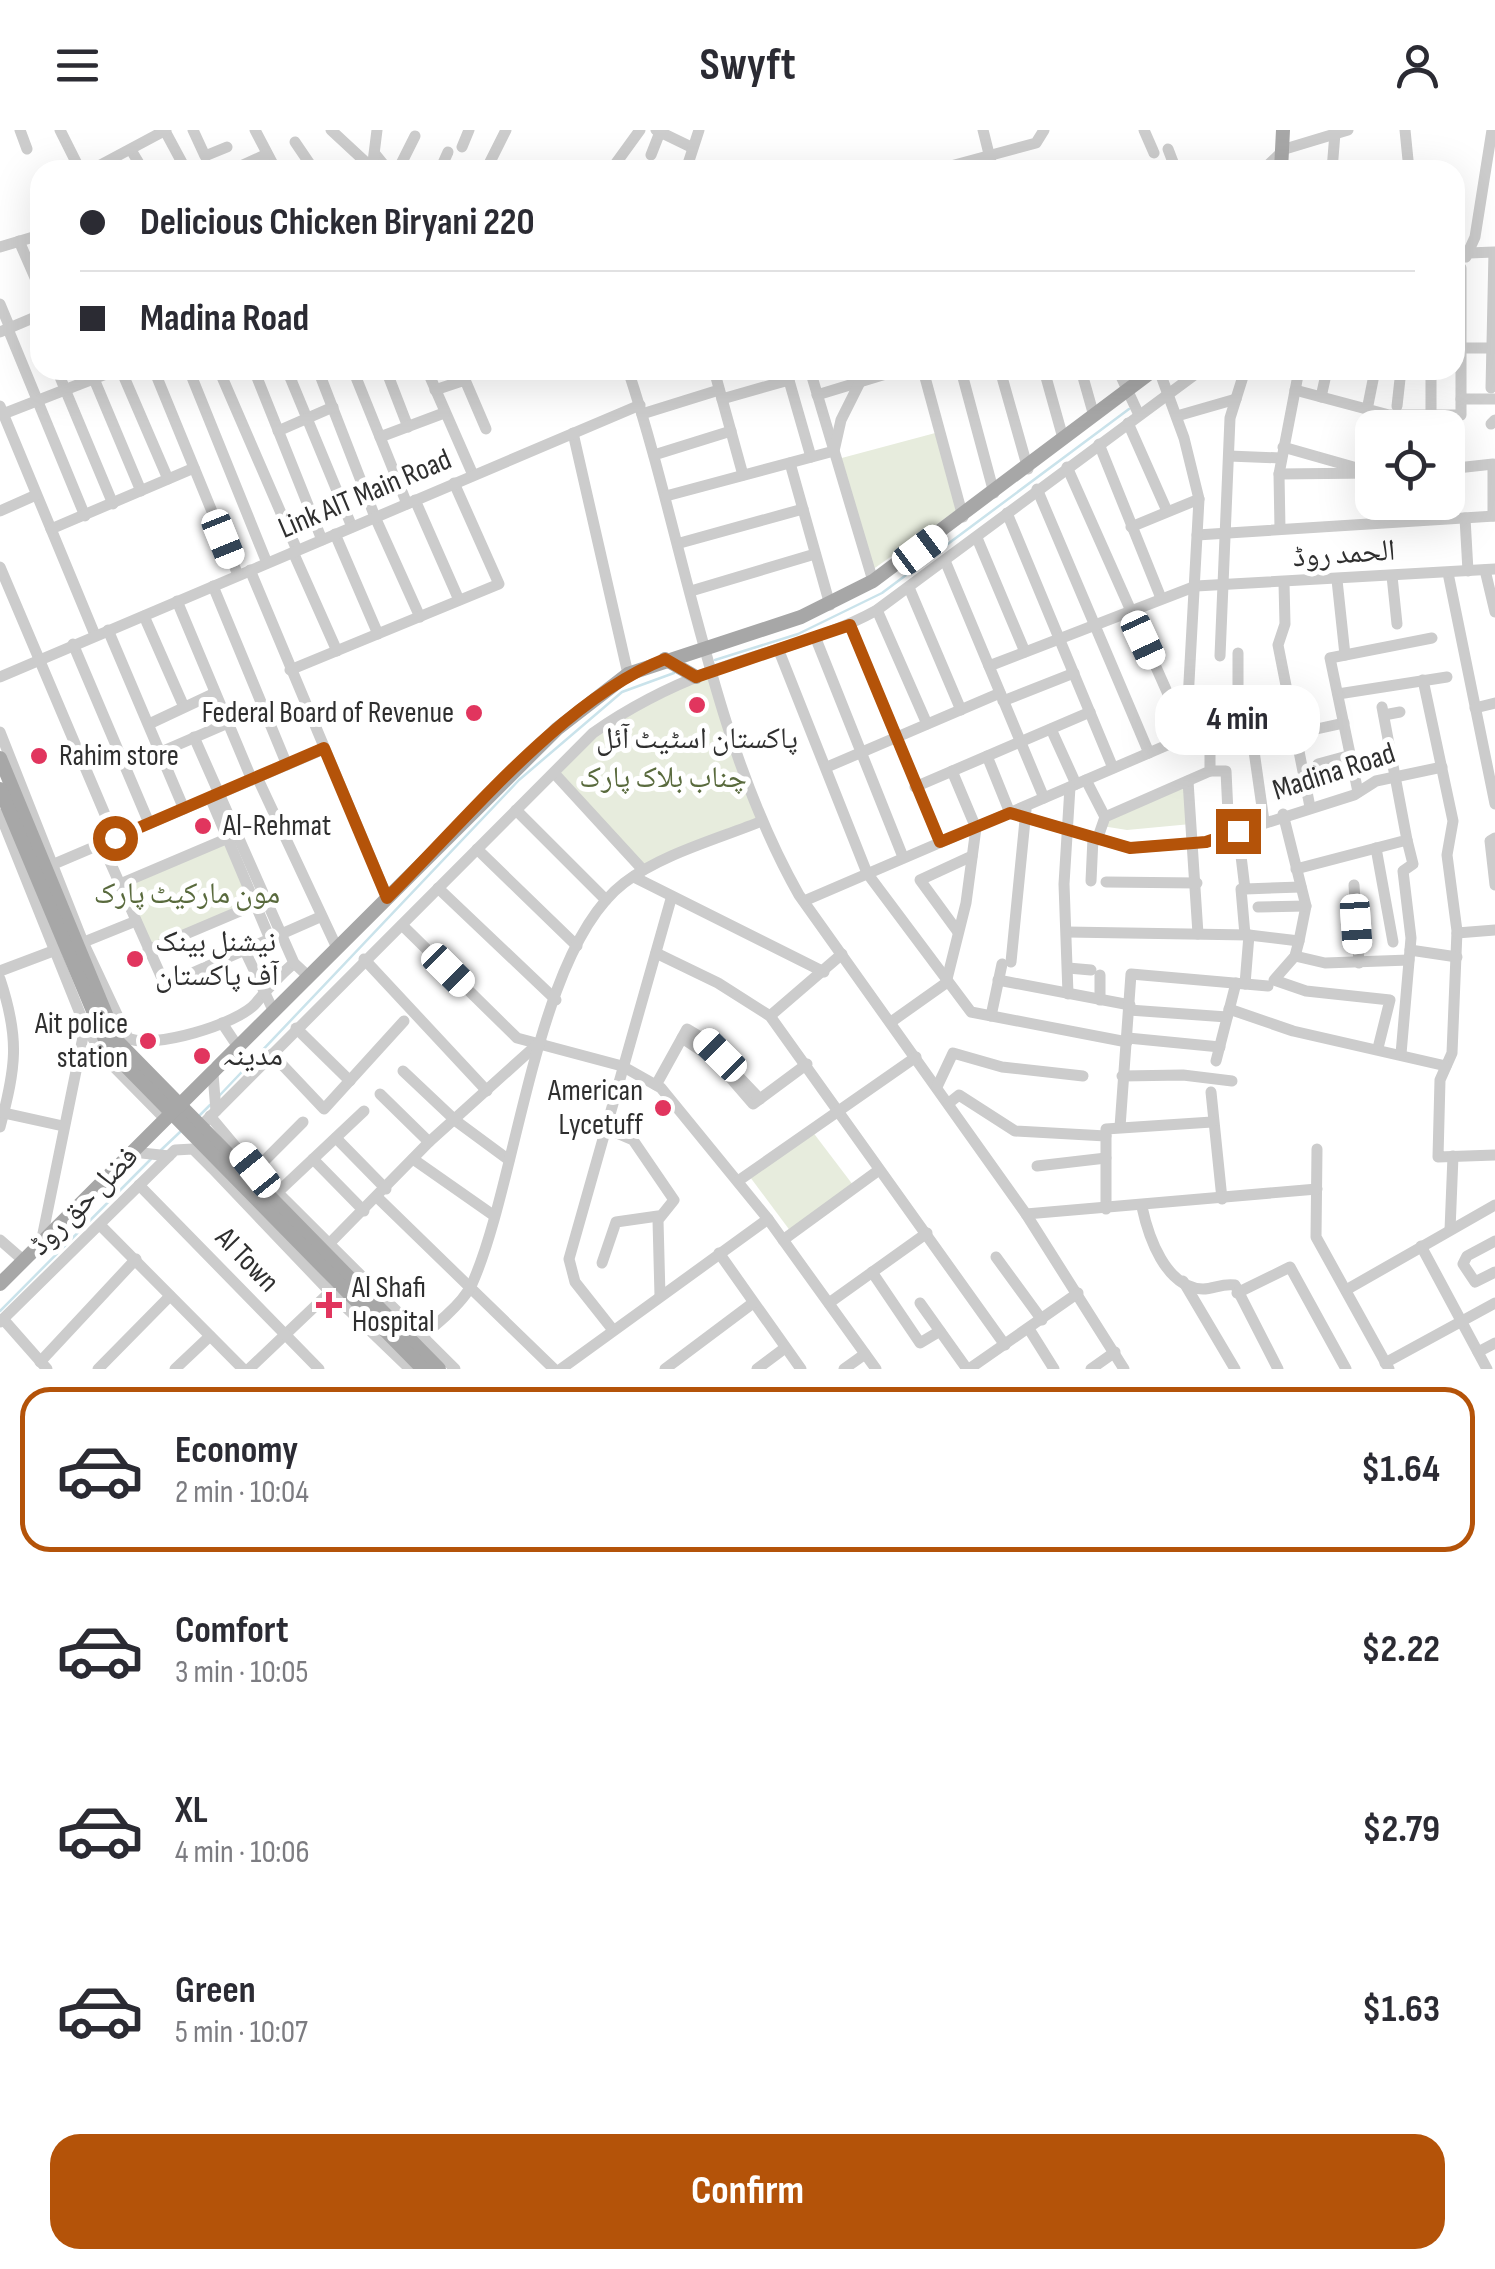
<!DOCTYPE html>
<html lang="en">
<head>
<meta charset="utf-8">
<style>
  body { margin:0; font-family:"Sofia Sans Condensed","Noto Naskh Arabic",sans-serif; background:#f7f7f7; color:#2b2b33; height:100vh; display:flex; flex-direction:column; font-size:38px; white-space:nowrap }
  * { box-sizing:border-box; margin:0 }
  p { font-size:32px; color:#7c7c81 }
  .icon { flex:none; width:55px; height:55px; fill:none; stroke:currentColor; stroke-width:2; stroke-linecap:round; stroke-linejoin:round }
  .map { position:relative; height:1239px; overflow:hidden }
  .side { display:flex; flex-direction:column; background:#fff; flex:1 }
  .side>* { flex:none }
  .guide { position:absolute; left:30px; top:30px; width:1435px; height:220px; border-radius:30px; box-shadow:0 10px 40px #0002; display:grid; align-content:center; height:220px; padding:0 50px; background:#fff }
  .tools { position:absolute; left:1355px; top:280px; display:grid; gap:20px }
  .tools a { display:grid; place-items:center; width:110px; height:110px; border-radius:20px; background:#fff; box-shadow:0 10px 40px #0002; font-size:50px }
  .end { position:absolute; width:45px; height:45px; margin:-22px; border:12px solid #b45309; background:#fff; box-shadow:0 0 0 5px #fff }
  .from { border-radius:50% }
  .bubble { position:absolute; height:70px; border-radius:30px; background:#fff; box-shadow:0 10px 40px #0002; font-size:32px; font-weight:700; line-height:70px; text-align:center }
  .car { position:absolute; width:30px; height:60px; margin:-30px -15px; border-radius:12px; box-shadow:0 0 8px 2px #0007; background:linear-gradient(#fff 24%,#345 0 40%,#fff 0 76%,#345 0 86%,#fff 0) }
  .guide b { display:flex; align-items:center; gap:35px; height:95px; font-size:38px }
  .guide b+b { border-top:2px solid #e1e1e2 }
  .guide i { width:25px; height:25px; background:#2b2b33 }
  ul { padding:18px 0 0; list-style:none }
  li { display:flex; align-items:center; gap:30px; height:165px; margin:0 20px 15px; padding:0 30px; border:5px solid transparent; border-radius:30px }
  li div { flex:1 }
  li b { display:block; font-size:38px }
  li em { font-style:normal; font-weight:700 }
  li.current { border-color:#b45309 }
  li>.icon { width:90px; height:90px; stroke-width:1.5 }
  .button { display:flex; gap:20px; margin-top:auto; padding:20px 50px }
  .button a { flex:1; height:115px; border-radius:30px; background:#b45309; color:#fff; font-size:40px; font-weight:700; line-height:115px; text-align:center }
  header { display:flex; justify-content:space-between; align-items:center; height:130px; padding:0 50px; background:#fff; font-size:45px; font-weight:700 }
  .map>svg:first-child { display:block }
  .green { fill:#e7ecdd }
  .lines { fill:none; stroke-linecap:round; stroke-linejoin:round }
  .stream { stroke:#cae3eb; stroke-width:2.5 }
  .minor { stroke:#ccc; stroke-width:11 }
  .major { stroke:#a7a7a7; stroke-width:14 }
  .route { stroke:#b45309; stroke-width:12 }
  .poi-dot { fill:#e1355e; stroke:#fff; stroke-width:4 }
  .labels { text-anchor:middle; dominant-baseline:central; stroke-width:10; stroke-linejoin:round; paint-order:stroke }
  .street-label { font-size:30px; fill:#2f2f2f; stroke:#fff }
  .poi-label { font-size:30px; fill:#2f2f2f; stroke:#fff; text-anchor:start }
  .park-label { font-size:30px; fill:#596a3d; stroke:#fff }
</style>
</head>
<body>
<header><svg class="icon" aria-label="menu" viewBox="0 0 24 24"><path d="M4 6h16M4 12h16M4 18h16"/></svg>Swyft<svg class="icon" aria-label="person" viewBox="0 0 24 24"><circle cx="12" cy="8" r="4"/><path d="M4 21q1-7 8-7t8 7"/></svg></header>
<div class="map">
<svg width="1495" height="1239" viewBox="0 0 1495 1239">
  <rect width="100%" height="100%" fill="#fff"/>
  <g class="green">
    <polygon points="939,302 958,379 872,440 838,329"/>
    <polygon points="713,540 762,691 643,740 554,643 593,603"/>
    <polygon points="1190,650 1191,694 1127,700 1102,696 1105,687"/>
    <polygon points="224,712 250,773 149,815 123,755"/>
    <polygon points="812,1001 853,1055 791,1102 750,1047"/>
  </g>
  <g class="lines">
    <g class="stream">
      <polyline points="715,530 798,504 882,463 1129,279"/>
      <polyline points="219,966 519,650 622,562 674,543"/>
      <polyline points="198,987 210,975"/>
      <polyline points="161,1020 180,1002"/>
      <polyline points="0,1181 151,1029"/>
    </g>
    <g class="minor">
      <polyline points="20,0 27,19"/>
      <polyline points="60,0 80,40"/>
      <polyline points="193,0 205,26 227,17"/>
      <polyline points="255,0 276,40"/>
      <polyline points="331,0 372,38"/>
      <polyline points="656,0 691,17"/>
      <polyline points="983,0 993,40"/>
      <polyline points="1144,0 1154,23"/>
      <polyline points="1405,0 1409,40"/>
      <polyline points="165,1 186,40"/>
      <polyline points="295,12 314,40"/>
      <polyline points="462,17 469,0"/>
      <polyline points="1168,19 1176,40"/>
      <polyline points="131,20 143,40"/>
      <polyline points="375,24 388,40"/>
      <polyline points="651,25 660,2"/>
      <polyline points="91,40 166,0"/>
      <polyline points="232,40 267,24"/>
      <polyline points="372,40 377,0"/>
      <polyline points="398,40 415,6"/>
      <polyline points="440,40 448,22"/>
      <polyline points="486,40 506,0"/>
      <polyline points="611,40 640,0"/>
      <polyline points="686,40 699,0"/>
      <polyline points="936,40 1036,13 1044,0"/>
      <polyline points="1263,40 1285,19 1348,0"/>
      <polyline points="1332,40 1335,3"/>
      <polyline points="19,111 40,159"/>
      <polyline points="0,117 40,105"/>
      <polyline points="1469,123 1494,122 1491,258"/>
      <polyline points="1466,127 1475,107 1492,0"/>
      <polyline points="0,174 10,198"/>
      <polyline points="8,199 85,386"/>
      <polyline points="0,202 40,185"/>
      <polyline points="1461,218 1495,218"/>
      <polyline points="57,240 113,374"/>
      <polyline points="121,240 168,349"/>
      <polyline points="154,240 238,445"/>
      <polyline points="189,240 267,433"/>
      <polyline points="219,240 297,420"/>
      <polyline points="254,240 322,410"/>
      <polyline points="287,240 352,397"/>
      <polyline points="318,240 375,387 420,487"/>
      <polyline points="353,240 407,374"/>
      <polyline points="386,240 408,297"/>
      <polyline points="427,240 473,345"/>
      <polyline points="572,240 610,244 625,240"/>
      <path d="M628 240C684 409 711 610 799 765L1026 1084 1124 1239"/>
      <polyline points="714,240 743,345"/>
      <polyline points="786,240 811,327"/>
      <polyline points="810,240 873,451"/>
      <polyline points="923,240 963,387"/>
      <polyline points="961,240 994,363"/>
      <polyline points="1000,240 1028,339"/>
      <polyline points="1044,240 1063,308"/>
      <polyline points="1081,240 1094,286"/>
      <polyline points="1118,240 1139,285"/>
      <polyline points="290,247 308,240"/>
      <polyline points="94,249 141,361"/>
      <polyline points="435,260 465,250 486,299"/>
      <polyline points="1295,260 1389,285 1461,285 1461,138"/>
      <polyline points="817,265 899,240"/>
      <polyline points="1321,267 1327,240"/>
      <polyline points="722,269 789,250"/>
      <polyline points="1461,269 1495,269"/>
      <polyline points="0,276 95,505"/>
      <polyline points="1397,276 1401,240"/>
      <polyline points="1367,280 1375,240"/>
      <polyline points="3,284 116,240"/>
      <polyline points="642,284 719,260"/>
      <polyline points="1177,286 1236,269"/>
      <polyline points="1431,287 1431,240"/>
      <polyline points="1128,293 1167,381"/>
      <polyline points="1491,294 1495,290"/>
      <polyline points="278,301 333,277"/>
      <polyline points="573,303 628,544"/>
      <polyline points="380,307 444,283"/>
      <polyline points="1099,314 1161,468"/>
      <polyline points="1283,317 1364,340"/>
      <polyline points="654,325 731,301"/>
      <polyline points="1229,326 1281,328"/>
      <polyline points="790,333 830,475"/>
      <polyline points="1067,337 1184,600"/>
      <polyline points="1448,339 1493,334 1493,386"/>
      <polyline points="1279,344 1372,343"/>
      <polyline points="1037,359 1149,623"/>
      <polyline points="666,366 834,321 841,290 859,254"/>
      <polyline points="415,370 459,470"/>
      <polyline points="0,381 36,365"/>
      <polyline points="1007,383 1113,638"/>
      <polyline points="1465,388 1468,441"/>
      <polyline points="1131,397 1199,369"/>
      <polyline points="51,399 194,338"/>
      <polyline points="1280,399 1279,344 1299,240"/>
      <polyline points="335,404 378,504"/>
      <polyline points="1197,405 1495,386"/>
      <polyline points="977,408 1025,522"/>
      <polyline points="680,413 803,379"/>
      <polyline points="293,422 337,521"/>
      <polyline points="946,433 1044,668"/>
      <polyline points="0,437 115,708"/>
      <polyline points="250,440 387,767"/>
      <polyline points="1485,440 1495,482"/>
      <polyline points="1448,443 1495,674"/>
      <polyline points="1392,446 1397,494"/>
      <polyline points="1337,450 1345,525"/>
      <polyline points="1284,453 1285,494 1278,515 1310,677"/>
      <polyline points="213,456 287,635"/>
      <polyline points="910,460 961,580"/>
      <polyline points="691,461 815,424"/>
      <polyline points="177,471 252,650"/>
      <polyline points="877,480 927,594"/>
      <polyline points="144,486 184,577"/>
      <polyline points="850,495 940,712"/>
      <polyline points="108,500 184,679"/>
      <polyline points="816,509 903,727"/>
      <polyline points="73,514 149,693"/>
      <polyline points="779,521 867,743 971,882 1127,912"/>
      <polyline points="1238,523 1238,583"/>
      <polyline points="1220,526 1230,288 1245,240"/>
      <polyline points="989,536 1196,456 1495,439"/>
      <polyline points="290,540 499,454 454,353"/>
      <polyline points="0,547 640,275"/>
      <polyline points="1423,550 1453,691 1447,725 1457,801 1452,923 1440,950 1438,1027 1495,1025"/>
      <polyline points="1338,564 1447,547"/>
      <polyline points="1003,571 1074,543"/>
      <polyline points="1475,578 1495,573"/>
      <polyline points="1384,585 1400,582"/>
      <polyline points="149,594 215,563"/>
      <polyline points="1051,599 1076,654"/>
      <polyline points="1251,600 1264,691"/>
      <polyline points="1312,600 1344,593"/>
      <path d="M0 602 83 812 128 908C151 920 239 894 256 873 268 858 279 846 294 833"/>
      <polyline points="194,607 294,833 308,846"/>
      <polyline points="161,622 228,593"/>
      <polyline points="987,626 1010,683 1130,718 1206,712 1354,665 1376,651 1442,637"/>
      <polyline points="1318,634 1351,625"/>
      <polyline points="827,637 1000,563"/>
      <polyline points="1210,641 1226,641 1229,704"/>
      <polyline points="554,643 643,740"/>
      <polyline points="257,647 337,818"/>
      <polyline points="1086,650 1105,687"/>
      <polyline points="1188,651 1198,804"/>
      <polyline points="915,657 1090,582"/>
      <polyline points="1358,662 1330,528 1432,508"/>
      <polyline points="210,667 270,809"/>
      <polyline points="516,680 606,770"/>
      <polyline points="0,684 85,896 106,929 166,990"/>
      <polyline points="1283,684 1306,776 1299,811"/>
      <polyline points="1238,701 1245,759 1301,757"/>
      <polyline points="1495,708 1490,711 1495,755"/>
      <polyline points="1097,710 1105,687 1210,641 1210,586 1269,579"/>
      <polyline points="102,714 165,855 320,787"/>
      <polyline points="1376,718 1393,812"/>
      <polyline points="477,719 577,816"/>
      <polyline points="47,737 324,619"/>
      <polyline points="1296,739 1407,710 1382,577"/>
      <polyline points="634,747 824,842"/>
      <polyline points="1091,751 1093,708"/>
      <polyline points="1106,752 1197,753"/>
      <polyline points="120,754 226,709"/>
      <polyline points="1354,755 1359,833"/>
      <polyline points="438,758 556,870"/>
      <polyline points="1245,759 1241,759 1245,805"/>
      <polyline points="804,771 1186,607 1199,369 1184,308 1159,240"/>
      <polyline points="1258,777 1306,776"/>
      <polyline points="402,795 517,908 622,936 661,958 768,1089 876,1239"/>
      <polyline points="958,802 920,750 972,726"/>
      <polyline points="1067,802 1249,805 1299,811 1295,826 1274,850 1306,861 1390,870 1378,918"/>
      <polyline points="1457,803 1495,800"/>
      <polyline points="79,814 136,791"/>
      <polyline points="148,820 254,775"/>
      <polyline points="1410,820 1457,827"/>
      <polyline points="245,821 273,880"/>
      <polyline points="656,823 718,853 770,886 1005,1215"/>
      <polyline points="1295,826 1325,833 1409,830"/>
      <polyline points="364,829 487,961"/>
      <polyline points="1011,832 1026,680"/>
      <polyline points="1068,838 1091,840"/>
      <polyline points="0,841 61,818"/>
      <path d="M0 849C20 909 16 937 0 997"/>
      <polyline points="998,850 1130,875"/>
      <polyline points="1245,854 1249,805"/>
      <polyline points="1068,864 1064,754 1070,657"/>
      <polyline points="1100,870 1100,845"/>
      <polyline points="1229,879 1293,901 1446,936"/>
      <polyline points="1129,880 1227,887"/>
      <polyline points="770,886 842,824"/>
      <polyline points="991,886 1002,834"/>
      <polyline points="891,892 946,853 966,773 976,698 952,641"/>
      <polyline points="222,893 238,917"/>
      <polyline points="296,898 350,951"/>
      <polyline points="682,908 715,930 753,974 807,934"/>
      <polyline points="1128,908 1220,917"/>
      <polyline points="272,924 324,979 404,891"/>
      <polyline points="1401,924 1411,808 1403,741 1413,734 1407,710"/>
      <polyline points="1216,931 1236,853"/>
      <polyline points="403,941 456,991 509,1030"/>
      <polyline points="213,944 216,981"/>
      <polyline points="1122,946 1183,945 1232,951"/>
      <polyline points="656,955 687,899 702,908 760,969"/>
      <polyline points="937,957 953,923 1002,937 1083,946"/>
      <polyline points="1211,962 1222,1069"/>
      <polyline points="380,964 429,1012"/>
      <polyline points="949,973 959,965 1015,1001 1106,1006"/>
      <polyline points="0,982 63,996"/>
      <polyline points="210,986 255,1040 455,1239"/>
      <path d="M201 996 593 603C630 577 667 558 709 542 766 520 823 510 877 480L1201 240"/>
      <polyline points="1120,997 1131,844 1268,856"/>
      <polyline points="605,998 633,1010 674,1070 658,1090 660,1166"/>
      <polyline points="336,1008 386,1059"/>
      <polyline points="1317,1019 1316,1107 1389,1239"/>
      <polyline points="133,1022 169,1026"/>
      <polyline points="313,1029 364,1081"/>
      <polyline points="413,1029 493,1085"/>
      <polyline points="218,1031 211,1037 330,1162 249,1239"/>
      <polyline points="1037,1036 1106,1028"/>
      <polyline points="255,1040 303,992"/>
      <polyline points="738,1051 916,927"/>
      <polyline points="139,1055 319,1239"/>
      <polyline points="278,1062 364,981"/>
      <polyline points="378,1068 554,1239"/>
      <path d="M1142 1077C1148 1105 1165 1158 1203 1159 1214 1159 1222 1153 1235 1155L1278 1239"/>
      <polyline points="1106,1079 1106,999 1212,992"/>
      <polyline points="1026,1084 1317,1059"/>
      <polyline points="100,1095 243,1239"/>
      <polyline points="1450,1100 1453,1026"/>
      <polyline points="0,1110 23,1130"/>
      <polyline points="783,1110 879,1040"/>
      <polyline points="1495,1111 1467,1126 1463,1134 1475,1152 1495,1142"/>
      <polyline points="41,1113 86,892"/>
      <polyline points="1421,1116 1487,1239"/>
      <polyline points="324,1119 429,1012 541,911"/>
      <polyline points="719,1123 801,1239"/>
      <polyline points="996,1127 1042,1190"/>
      <polyline points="602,1133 616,1092 658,1086"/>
      <polyline points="872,1142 920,1213 940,1201"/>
      <polyline points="1183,1151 1235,1239"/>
      <polyline points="1346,1160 1495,1075"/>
      <polyline points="330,1162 410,1239"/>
      <polyline points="1237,1163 1290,1137 1346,1239"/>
      <polyline points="829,1173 927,1103"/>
      <polyline points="920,1173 967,1239"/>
      <polyline points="3,1189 47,1239"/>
      <polyline points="0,1192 175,1020 193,1019 211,1037"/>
      <polyline points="1029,1199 1054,1239"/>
      <polyline points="613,1200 575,1152 569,1129 671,769"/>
      <path d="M413 1213C431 1199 462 1175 472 1154 518 1051 535 821 624 753 662 724 718 709 762 691"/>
      <polyline points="1478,1222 1495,1213"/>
      <polyline points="40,1232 136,1129"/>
      <polyline points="1385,1233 1495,1173"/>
      <polyline points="98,1239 170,1166"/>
      <polyline points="175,1239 210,1206"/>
      <polyline points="561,1239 768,1089"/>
      <polyline points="665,1239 753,1173"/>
      <polyline points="757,1239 785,1218"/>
      <polyline points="844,1239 865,1224"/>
      <polyline points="969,1239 1078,1163"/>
      <polyline points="1091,1239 1115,1222"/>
    </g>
    <g class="major">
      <polyline points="1281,40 1283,0"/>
      <polyline points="665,529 696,547"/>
      <polyline points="0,628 117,911 439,1239"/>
      <polyline points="0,659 109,919 423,1239"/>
      <polyline points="0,1154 557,599 628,544 801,487 873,451 1154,240"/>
    </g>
  </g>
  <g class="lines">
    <path class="route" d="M115 708 324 618 387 768C466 690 563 569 665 529L696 547 850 495 940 712 1010 683 1130 718 1206 712 1238 701"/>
  </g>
  <g class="poi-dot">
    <circle cx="697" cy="575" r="10"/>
    <circle cx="474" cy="583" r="10"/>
    <circle cx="39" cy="626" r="10"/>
    <circle cx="203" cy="696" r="10"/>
    <circle cx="135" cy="829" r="10"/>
    <circle cx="148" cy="911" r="10"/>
    <circle cx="202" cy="926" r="10"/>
    <circle cx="663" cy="978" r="10"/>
    <path d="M324 1160h10v10h10v10h-10v10h-10v-10h-10v-10h10z"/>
  </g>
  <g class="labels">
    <g class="street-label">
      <text transform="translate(365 364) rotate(-23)">Link AIT Main Road</text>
      <text transform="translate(1344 424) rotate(-4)">الحمد روڈ</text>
      <text transform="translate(1334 642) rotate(-18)">Madina Road</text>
      <text transform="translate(84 1071) rotate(-45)">فضل حق روڈ</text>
      <text transform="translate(247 1130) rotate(46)">AI Town</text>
    </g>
    <g class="poi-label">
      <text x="454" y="583" text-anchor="end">Federal Board of Revenue</text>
      <text x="697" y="609" text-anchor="middle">پاکستان اسٹیٹ آئل</text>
      <text x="59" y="626">Rahim store</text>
      <text x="223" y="696">Al-Rehmat</text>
      <text x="155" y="812">نیشنل بینک<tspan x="155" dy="34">آف پاکستان</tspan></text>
      <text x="128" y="894" text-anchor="end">Ait police<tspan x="128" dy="34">station</tspan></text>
      <text x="222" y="926">مدینہ</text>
      <text x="643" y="961" text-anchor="end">American<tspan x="643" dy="34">Lycetuff</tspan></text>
      <text x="352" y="1158">Al Shafi<tspan x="352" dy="34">Hospital</tspan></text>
    </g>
    <g class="park-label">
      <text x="663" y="648">چناب بلاک پارک</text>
      <text x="187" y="764">مون مارکیٹ پارک</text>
    </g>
  </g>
</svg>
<div class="tools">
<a><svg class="icon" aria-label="locate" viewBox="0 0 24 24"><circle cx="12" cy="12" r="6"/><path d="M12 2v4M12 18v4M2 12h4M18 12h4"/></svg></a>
</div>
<i class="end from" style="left:115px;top:708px"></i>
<i class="end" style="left:1238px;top:701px"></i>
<div class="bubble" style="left:1155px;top:555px;width:165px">4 min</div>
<i class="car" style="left:223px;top:409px;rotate:158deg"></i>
<i class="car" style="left:920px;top:420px;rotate:53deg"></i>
<i class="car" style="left:1143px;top:510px;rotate:155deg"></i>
<i class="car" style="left:1356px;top:794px;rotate:176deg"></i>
<i class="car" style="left:448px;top:840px;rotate:135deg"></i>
<i class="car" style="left:720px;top:925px;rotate:315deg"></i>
<i class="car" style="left:255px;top:1040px;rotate:321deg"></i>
<div class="guide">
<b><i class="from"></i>Delicious Chicken Biryani 220</b>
<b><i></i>Madina Road</b>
</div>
</div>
<section class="side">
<ul>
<li class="current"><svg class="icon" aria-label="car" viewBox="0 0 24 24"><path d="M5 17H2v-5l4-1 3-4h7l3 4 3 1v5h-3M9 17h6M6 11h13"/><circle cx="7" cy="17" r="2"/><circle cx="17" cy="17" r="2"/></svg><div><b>Economy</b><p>2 min · 10:04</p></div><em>$1.64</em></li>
<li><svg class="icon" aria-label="car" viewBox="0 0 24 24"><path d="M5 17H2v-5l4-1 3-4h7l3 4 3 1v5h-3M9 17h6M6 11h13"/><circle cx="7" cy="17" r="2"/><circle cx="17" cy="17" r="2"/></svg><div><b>Comfort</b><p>3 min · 10:05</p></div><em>$2.22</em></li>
<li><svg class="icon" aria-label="car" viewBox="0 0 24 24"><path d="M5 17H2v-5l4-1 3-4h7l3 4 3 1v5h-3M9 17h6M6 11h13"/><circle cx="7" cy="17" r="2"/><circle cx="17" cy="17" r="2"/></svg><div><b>XL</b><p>4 min · 10:06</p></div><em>$2.79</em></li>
<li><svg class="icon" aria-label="car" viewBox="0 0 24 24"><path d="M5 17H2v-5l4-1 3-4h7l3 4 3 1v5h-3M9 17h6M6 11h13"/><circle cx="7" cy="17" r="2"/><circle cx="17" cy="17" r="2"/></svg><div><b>Green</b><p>5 min · 10:07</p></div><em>$1.63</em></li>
</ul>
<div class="button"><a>Confirm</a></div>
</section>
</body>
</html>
